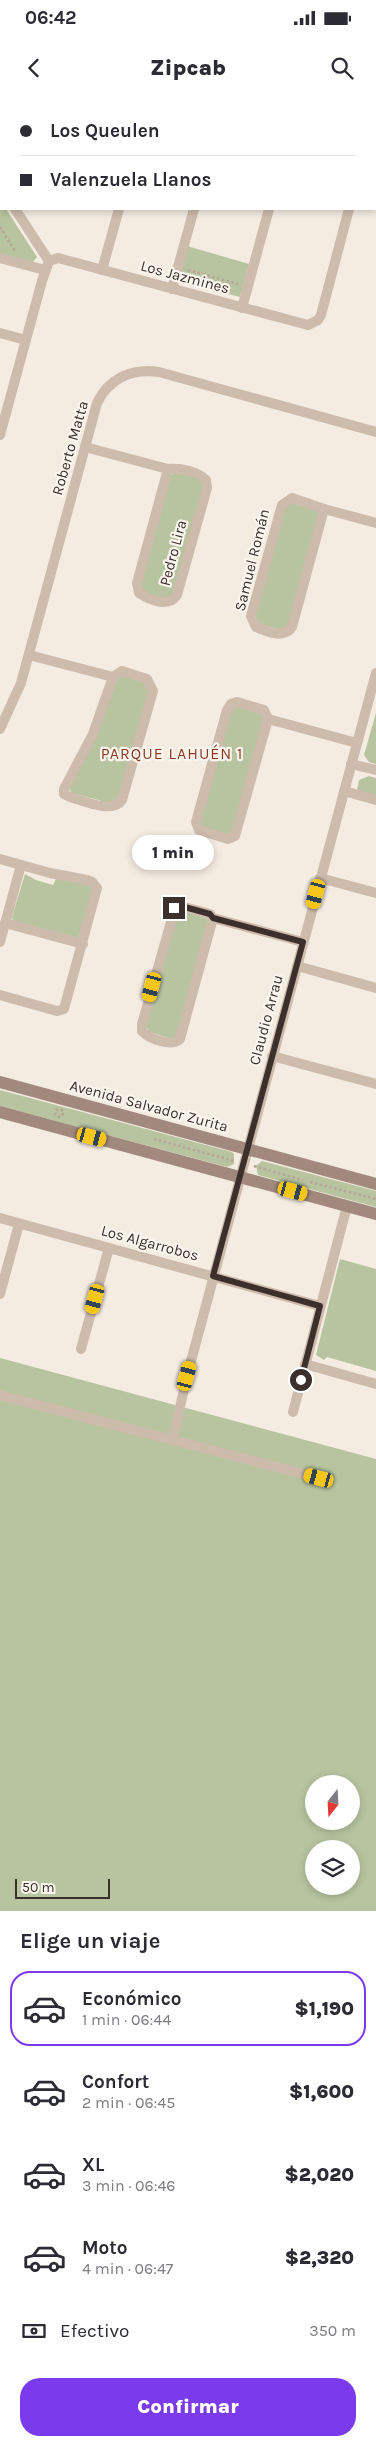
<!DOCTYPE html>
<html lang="es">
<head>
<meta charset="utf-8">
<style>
  body { margin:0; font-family:Karla,sans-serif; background:#f7f7f7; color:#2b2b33; height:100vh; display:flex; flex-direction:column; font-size:19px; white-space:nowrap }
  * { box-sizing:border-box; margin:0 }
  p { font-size:16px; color:#7c7c81 }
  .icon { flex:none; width:28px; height:28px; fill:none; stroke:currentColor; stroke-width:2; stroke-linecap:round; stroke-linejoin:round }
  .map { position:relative; height:1811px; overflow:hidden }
  .details { display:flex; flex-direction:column; background:#fff; flex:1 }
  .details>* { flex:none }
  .guide { position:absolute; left:0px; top:0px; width:376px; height:110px; box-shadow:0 2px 8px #0003; display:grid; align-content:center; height:110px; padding:0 20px; background:#fff }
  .needle { width:32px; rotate:198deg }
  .buttons { position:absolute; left:305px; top:1675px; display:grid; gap:10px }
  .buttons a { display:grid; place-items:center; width:55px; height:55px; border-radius:50%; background:#fff; box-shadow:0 2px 8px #0003; font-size:25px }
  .scale { position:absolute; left:15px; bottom:12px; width:95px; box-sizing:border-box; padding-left:5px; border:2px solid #3b302b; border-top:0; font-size:14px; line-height:18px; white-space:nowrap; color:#3b302b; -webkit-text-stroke:4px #fbf5ee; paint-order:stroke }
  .end { position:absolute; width:22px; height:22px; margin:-11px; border:6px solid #3b302b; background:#fff; box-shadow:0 0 0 2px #fff }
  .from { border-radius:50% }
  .bubble { position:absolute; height:35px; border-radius:18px; background:#fff; box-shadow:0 2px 8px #0003; font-size:16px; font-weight:800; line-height:35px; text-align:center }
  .car { position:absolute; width:15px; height:30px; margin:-15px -8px; border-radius:6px; box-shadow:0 0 4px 1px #0007; background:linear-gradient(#f5c518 24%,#345 0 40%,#f5c518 0 76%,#345 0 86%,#f5c518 0) }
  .guide b { display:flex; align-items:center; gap:18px; height:48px; font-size:19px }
  .guide b+b { border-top:1px solid #e1e1e2 }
  .guide i { width:12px; height:12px; background:#2b2b33 }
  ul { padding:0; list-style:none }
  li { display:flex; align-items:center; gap:15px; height:75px; margin:0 10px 8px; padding:0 10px; border:2px solid transparent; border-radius:20px }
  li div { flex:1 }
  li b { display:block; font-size:19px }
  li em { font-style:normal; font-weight:800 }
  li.selected { border-color:#7c3aed }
  li>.icon { width:45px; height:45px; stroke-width:1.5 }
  h2 { padding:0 20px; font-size:22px; line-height:60px }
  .pay { display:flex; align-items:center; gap:12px; height:55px; padding:0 20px; font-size:19px }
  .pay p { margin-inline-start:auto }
  .action { display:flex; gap:10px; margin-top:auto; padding:10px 20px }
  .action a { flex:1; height:58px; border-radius:20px; background:#7c3aed; color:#fff; font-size:20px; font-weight:800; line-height:58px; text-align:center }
  .status { display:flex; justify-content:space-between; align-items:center; height:35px; padding:0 25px; background:#fff; direction:ltr }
  .status svg { height:14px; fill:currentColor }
  header { display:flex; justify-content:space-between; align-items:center; height:65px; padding:0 20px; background:#fff; font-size:22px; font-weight:800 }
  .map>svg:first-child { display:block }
  .green { fill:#b8c4a0; fill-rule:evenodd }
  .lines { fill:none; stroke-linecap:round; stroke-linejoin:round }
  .path { stroke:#b9a596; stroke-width:2.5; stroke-dasharray:2.5 2.5; stroke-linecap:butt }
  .minor { stroke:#cdbbac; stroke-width:10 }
  .secondary { stroke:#a18a7d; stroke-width:12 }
  .route { stroke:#3b302b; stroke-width:6 }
  .labels { text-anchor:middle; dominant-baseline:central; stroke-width:4.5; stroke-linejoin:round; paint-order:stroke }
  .street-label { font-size:15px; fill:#3b302b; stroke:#fbf5ee }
  .neighbourhood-label { font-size:16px; letter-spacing:1px; fill:#8c3b22; stroke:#fbf5ee }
</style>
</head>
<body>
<div class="status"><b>06:42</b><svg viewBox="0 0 49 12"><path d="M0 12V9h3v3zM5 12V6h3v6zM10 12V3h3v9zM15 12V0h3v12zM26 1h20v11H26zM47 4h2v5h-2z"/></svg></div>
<header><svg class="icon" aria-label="back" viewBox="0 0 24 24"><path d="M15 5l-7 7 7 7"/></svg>Zipcab<svg class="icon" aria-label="search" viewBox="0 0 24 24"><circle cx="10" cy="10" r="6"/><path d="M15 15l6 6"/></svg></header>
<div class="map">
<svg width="376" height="1811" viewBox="0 0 376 1811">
  <rect width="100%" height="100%" fill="#f4ebe1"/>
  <g class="green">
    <polygon points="0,99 1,109 6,109 37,157 32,163 0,154"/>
    <polygon points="187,146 249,164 240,197 180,182 178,178"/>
    <polygon points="176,372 198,378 204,386 173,496 168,499 143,493 140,489 171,375"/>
    <polygon points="289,402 318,411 318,414 289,526 281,530 259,524 255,518 285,406"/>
    <polygon points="122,575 142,580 149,589 119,698 109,703 72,693 69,689 116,579"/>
    <polygon points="236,605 259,612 264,617 233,731 227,735 203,729 199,720 229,610"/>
    <polygon points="376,613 376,664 369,662 364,655"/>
    <polygon points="369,676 376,678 376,696 357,690 359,680"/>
    <polygon points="25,774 36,780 53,785 56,779 89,784 94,788 78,839 13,821 12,817"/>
    <polygon points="181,810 208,819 178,935 172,939 149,932 146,925 177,812"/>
    <polygon points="0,990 232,1052 234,1054 234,1064 227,1067 0,1006"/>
    <polygon points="262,1061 376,1091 376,1107 258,1075 256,1066"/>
    <polygon points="340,1159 376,1169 376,1271 327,1257 324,1260 316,1255"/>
    <path d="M0 1258 376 1359V1811H0ZM314 1684H351V1721H314ZM314 1749H351V1786H314Z"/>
  </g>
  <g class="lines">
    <g class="path">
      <polyline points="0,127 15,151"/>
      <polyline points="188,170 238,184"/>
      <circle cx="59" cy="1013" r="4"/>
      <polyline points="154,1039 234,1061"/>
      <polyline points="254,1066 303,1080"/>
      <polyline points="310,1082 376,1099"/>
    </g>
    <g class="minor">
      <polyline points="229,0 234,1"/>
      <polyline points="59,1 61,0"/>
      <polyline points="148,1 148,0"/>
      <polyline points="375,14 376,10"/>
      <polyline points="0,47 1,46"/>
      <polyline points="0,85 1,87"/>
      <polyline points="15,109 49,161"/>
      <polyline points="0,158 45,170"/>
      <polyline points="49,161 58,158 308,225 318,220 321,215 349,109"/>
      <polyline points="102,170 119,109"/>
      <polyline points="172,189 194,109"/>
      <polyline points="242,208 269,109"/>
      <polyline points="0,233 26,240"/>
      <polyline points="0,335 42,181 49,161"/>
      <path d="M85 347 168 369C180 368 198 371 206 380L207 388 177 495C169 508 150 500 139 493L137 483 168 369"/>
      <path d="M292 398 324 409 292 527C284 539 267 532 256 527L251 516 282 405Z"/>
      <polyline points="324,409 376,423"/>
      <polyline points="29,555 113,577"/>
      <path d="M122 571 147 579 153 591 122 700C112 714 84 701 70 697L64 694V689L93 634 113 577Z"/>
      <polygon points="237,602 264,610 268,619 235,736 228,739 199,730 196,722 227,610 231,604"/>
      <polyline points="268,619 357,643"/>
      <path d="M0 629 21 583 97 303C109 278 132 268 159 272L376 332"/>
      <polyline points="351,664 376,670"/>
      <polyline points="344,691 376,700"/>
      <polyline points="0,759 50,773 87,780 92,782 97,788 64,909 57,911 0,895"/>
      <polyline points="320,778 376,793"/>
      <path d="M213 818 180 939C171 947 149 939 142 931V924L175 808 181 806 210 814 213 818 303 842"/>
      <polyline points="5,823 83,844"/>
      <polyline points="0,842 21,765"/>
      <polyline points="297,866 376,888"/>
      <polyline points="272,956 376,984"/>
      <polyline points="0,1118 320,1206"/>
      <polyline points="0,1194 19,1124"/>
      <polyline points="81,1249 109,1148"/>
      <polyline points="305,1264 376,1284"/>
      <polyline points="0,1295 319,1378"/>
      <polyline points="293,1312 347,1106"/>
      <polyline points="173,1338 187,1276 376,573"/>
    </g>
    <g class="secondary">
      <polyline points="0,982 376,1084"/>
      <polyline points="0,1012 376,1114"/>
    </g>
  </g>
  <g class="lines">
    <polyline class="route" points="174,808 181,806 210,814 213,818 303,842 213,1176 320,1206 301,1280"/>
  </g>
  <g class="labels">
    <g class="street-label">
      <text transform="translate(185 177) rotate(15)">Los Jazmines</text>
      <text transform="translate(70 348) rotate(-74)">Roberto Matta</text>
      <text transform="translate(173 453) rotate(-75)">Pedro Lira</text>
      <text transform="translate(252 460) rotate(-76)">Samuel Román</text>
      <text transform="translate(266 920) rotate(-75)">Claudio Arrau</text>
      <text transform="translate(149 1006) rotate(15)">Avenida Salvador Zurita</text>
      <text transform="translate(150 1143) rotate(15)">Los Algarrobos</text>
    </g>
    <g class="neighbourhood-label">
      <text x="172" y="653">PARQUE LAHUÉN 1</text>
    </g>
  </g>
</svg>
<div class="buttons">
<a><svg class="needle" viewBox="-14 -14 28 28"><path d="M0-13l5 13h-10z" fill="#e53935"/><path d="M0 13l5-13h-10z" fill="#7c7c81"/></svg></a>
<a><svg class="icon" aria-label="layers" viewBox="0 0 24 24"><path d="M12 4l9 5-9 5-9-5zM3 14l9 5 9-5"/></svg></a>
</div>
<div class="scale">50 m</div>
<i class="end from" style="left:301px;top:1280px"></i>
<i class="end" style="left:174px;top:808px"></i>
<div class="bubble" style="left:132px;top:735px;width:82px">1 min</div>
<i class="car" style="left:316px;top:794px;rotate:195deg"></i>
<i class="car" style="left:152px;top:887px;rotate:195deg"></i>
<i class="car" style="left:92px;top:1037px;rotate:105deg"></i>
<i class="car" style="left:293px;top:1091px;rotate:105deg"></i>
<i class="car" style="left:95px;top:1199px;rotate:195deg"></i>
<i class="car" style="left:187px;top:1276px;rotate:15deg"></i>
<i class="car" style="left:319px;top:1378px;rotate:285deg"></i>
<div class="guide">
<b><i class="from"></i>Los Queulen</b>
<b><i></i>Valenzuela Llanos</b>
</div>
</div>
<section class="details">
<h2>Elige un viaje</h2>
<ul>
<li class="selected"><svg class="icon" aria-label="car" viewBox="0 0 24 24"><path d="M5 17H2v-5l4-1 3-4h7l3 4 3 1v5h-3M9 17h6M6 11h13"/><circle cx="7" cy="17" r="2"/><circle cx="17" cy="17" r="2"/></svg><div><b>Económico</b><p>1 min · 06:44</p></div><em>$1,190</em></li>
<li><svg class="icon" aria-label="car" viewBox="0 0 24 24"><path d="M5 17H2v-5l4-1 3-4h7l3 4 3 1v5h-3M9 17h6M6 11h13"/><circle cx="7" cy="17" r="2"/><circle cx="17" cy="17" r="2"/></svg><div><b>Confort</b><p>2 min · 06:45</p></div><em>$1,600</em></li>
<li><svg class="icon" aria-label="car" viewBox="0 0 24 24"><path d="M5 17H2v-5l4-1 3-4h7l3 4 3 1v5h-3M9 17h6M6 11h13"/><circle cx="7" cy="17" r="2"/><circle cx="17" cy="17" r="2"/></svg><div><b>XL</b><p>3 min · 06:46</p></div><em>$2,020</em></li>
<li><svg class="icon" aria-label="car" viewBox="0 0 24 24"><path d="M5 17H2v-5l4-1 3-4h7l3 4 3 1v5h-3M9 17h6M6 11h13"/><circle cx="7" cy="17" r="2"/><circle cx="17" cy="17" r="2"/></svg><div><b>Moto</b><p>4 min · 06:47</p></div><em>$2,320</em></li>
</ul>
<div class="pay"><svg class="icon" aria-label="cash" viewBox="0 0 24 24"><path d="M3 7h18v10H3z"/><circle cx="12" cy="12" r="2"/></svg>Efectivo<p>350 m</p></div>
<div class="action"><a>Confirmar</a></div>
</section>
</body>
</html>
